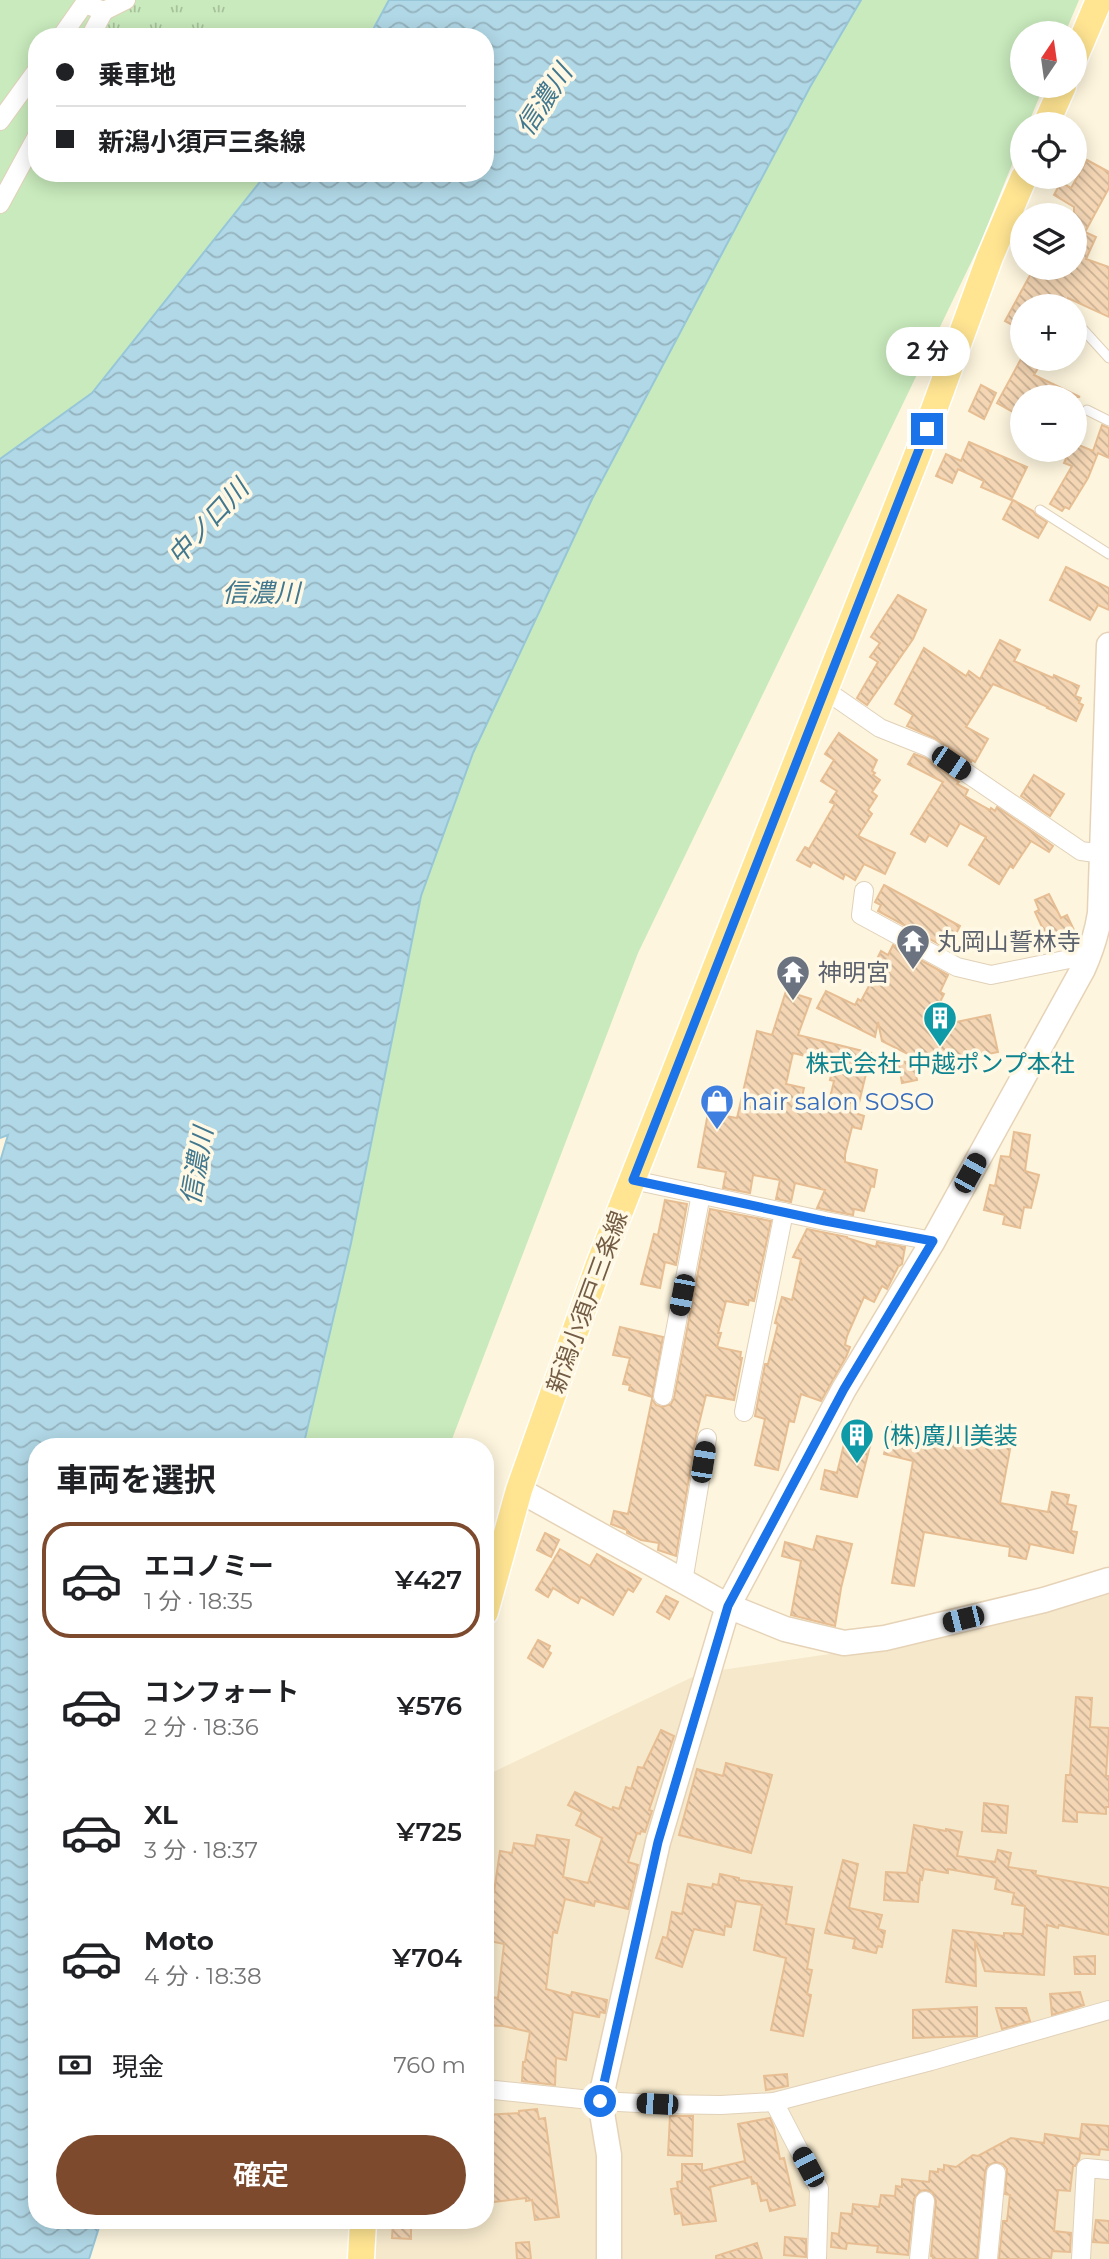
<!DOCTYPE html>
<html lang="ja">
<head>
<meta charset="utf-8">
<style>
  body { margin:0; font-family:Montserrat,"Noto Sans JP",sans-serif; background:#f2f2f2; color:#202124; height:100vh; display:flex; flex-direction:column; font-size:26px; white-space:nowrap }
  * { box-sizing:border-box; margin:0 }
  p { font-size:23px; color:#757577 }
  .icon { flex:none; width:38px; height:38px; fill:none; stroke:currentColor; stroke-width:2; stroke-linecap:round; stroke-linejoin:round }
  .map { position:relative; flex:1; overflow:hidden }
  .side { position:absolute; left:28px; top:1438px; width:466px; height:791px; display:flex; flex-direction:column; background:#fff; border-radius:28px; box-shadow:0 4px 18px #0003 }
  .side>* { flex:none }
  .hud { position:absolute; left:28px; top:28px; width:466px; height:154px; border-radius:28px; box-shadow:0 4px 18px #0003; display:grid; align-content:center; height:154px; padding:0 28px; background:#fff }
  .needle { width:46px; rotate:13deg }
  .tools { position:absolute; left:1010px; top:21px; display:grid; gap:14px }
  .tools a { display:grid; place-items:center; width:77px; height:77px; border-radius:50%; background:#fff; box-shadow:0 4px 18px #0003; font-size:35px }
  .end { position:absolute; width:32px; height:32px; margin:-16px; border:9px solid #1a73e8; background:#fff; box-shadow:0 0 0 4px #fff }
  .from { border-radius:50% }
  .bubble { position:absolute; height:49px; border-radius:24px; background:#fff; box-shadow:0 4px 18px #0003; font-size:23px; font-weight:600; line-height:49px; text-align:center }
  .car { position:absolute; width:21px; height:42px; margin:-21px -10px; border-radius:9px; box-shadow:0 0 5px 2px #0007; background:linear-gradient(#222 24%,#8ab4d8 0 40%,#222 0 76%,#8ab4d8 0 86%,#222 0) }
  .hud b { display:flex; align-items:center; gap:24px; height:66px; font-size:26px }
  .hud b+b { border-top:2px solid #e0e0e0 }
  .hud i { width:18px; height:18px; background:#202124 }
  ul { padding:0; list-style:none }
  li { display:flex; align-items:center; gap:21px; height:116px; margin:0 14px 10px; padding:0 14px; border:4px solid transparent; border-radius:28px }
  li div { flex:1 }
  li b { display:block; font-size:26px }
  li em { font-style:normal; font-weight:600 }
  li.active { border-color:#7d4a2e }
  li>.icon { width:63px; height:63px; stroke-width:1.5 }
  h2 { padding:0 28px; font-size:32px; line-height:84px }
  .pay { display:flex; align-items:center; gap:18px; height:77px; padding:0 28px; font-size:26px }
  .pay p { margin-inline-start:auto }
  .action { display:flex; gap:14px; margin-top:auto; padding:14px 28px }
  .action a { flex:1; height:80px; border-radius:42px; background:#7d4a2e; color:#fff; font-size:28px; font-weight:600; line-height:80px; text-align:center }
  .map>svg:first-child { display:block }
  .residential { fill:#f5e8cb }
  .grass { fill:#c8eabc }
  .park { fill:url(#park-tufts) }
  .water { fill:url(#water-waves); stroke:#97c6d9; stroke-width:2 }
  .building { fill:url(#building-back-hatch); stroke:#e7be93; stroke-width:2; fill-rule:evenodd }
  .lines { fill:none; stroke-linecap:round; stroke-linejoin:round }
  .lane-casing { stroke:#e1d1b9; stroke-width:11 }
  .street-casing { stroke:#e1d1b9; stroke-width:20 }
  .secondary-casing { stroke:#e6d3b7; stroke-width:27 }
  .primary-casing { stroke:#fff; stroke-width:29 }
  .lane { stroke:#fff; stroke-width:9 }
  .street { stroke:#fff; stroke-width:18 }
  .secondary { stroke:#fff; stroke-width:24 }
  .primary { stroke:#ffe592; stroke-width:26 }
  .route { stroke:#1a73e8; stroke-width:9 }
  .labels { text-anchor:middle; dominant-baseline:central; stroke-width:7; stroke-linejoin:round; paint-order:stroke }
  .worship-label { font-size:24px; fill:#5b616d; stroke:#fff8e4; text-anchor:start }
  .culture-label { font-size:24px; fill:#0d838f; stroke:#fff8e4 }
  .shop-label { font-size:24px; fill:#366cbe; stroke:#fff8e4; text-anchor:start }
  .street-label { font-size:24px; fill:#735c45; stroke:#fff8e4 }
  .water-label { font-size:26px; font-style:italic; fill:#41788f; stroke:#fff8e4 }
</style>
</head>
<body>
<div class="map">
<svg width="1109" height="2259" viewBox="0 0 1109 2259">
  <defs>
    <pattern id="park-tufts" width="24" height="20" patternUnits="userSpaceOnUse" patternTransform="scale(1.75)"><rect width="24" height="20" fill="#c8eabc"/><path d="M3 7l-1-3M5 7V3M7 7l1-3M15 17l-1-3M17 17v-4M19 17l1-3" fill="none" stroke="#a7c19b"/></pattern>
    <pattern id="water-waves" width="16" height="10" patternUnits="userSpaceOnUse" patternTransform="scale(1.75)"><rect width="16" height="10" fill="#b1d8e7"/><path d="M0 5q4-4 8 0t8 0" fill="none" stroke="#94b2bd"/></pattern>
    <pattern id="building-back-hatch" width="6" height="6" patternUnits="userSpaceOnUse" patternTransform="scale(1.75)"><rect width="6" height="6" fill="#f4d6b4"/><path d="M-1 5l2 2M0 0l6 6M5-1l2 2" fill="none" stroke="#cab194"/></pattern>
  </defs>
  <rect width="100%" height="100%" fill="#fdf5dd"/>
  <polygon class="residential" points="1109,1590 1109,2259 373,2259 370,2221 485,2221 485,1776 701,1673 904,1643"/>
  <g class="grass">
    <polygon points="0,0 389,0 369,37 37,37 37,173 267,173 92,393 0,459"/>
    <polygon points="861,0 1079,0 1065,33 1022,33 1022,86 1044,86 1028,124 1022,124 1022,140 979,246 638,953 449,1447 303,1447 351,1243 421,896 473,753 592,499 810,87"/>
  </g>
  <polygon class="park" points="113,0 243,0 224,37 96,37"/>
  <polygon class="water" points="389,0 861,0 810,87 592,499 473,753 421,896 351,1243 303,1447 37,1447 37,2221 101,2221 89,2259 0,2259 0,1162 8,1135 0,1138 0,459 92,393 267,173 485,173 485,37 369,37"/>
  <g class="building">
    <polygon points="1087,160 1109,172 1109,188 1085,232 1096,237 1086,259 1109,267 1109,317 1068,298 1065,306 1040,295 1034,306 1022,306 1022,330 1005,321 1034,268 1074,268 1074,207 1054,195 1061,182 1071,188"/>
    <polygon points="1021,359 1043,359 1034,375 1080,397 1022,397 1015,413 997,403"/>
    <polygon points="981,385 996,393 984,419 969,411"/>
    <polygon points="1102,425 1109,428 1109,458 1098,453 1088,478 1069,509 1065,507 1062,511 1050,504 1072,466 1064,463 1070,450 1074,450 1074,443 1093,451"/>
    <polygon points="969,442 1027,467 1011,500 981,487 984,481 958,469 952,483 936,476 946,454 961,461"/>
    <polygon points="1013,500 1033,511 1036,515 1047,522 1038,538 1003,519"/>
    <polygon points="1066,567 1109,588 1109,610 1098,605 1090,620 1050,600"/>
    <polygon points="898,595 926,610 913,639 867,705 857,698 878,662 870,657 880,643 871,637"/>
    <polygon points="1000,640 1020,650 1014,661 1053,678 1054,675 1079,686 1075,696 1081,698 1079,703 1083,705 1076,721 1047,708 1048,707 993,684 966,727 988,739 975,762 972,760 971,762 934,738 907,726 913,715 895,704 924,648 966,676 969,671 980,679"/>
    <polygon points="839,733 877,760 872,771 875,773 873,775 880,780 872,792 877,796 868,810 872,814 858,836 895,853 885,874 864,864 855,880 845,874 843,879 813,862 810,867 797,860 805,847 809,849 835,804 830,802 837,791 821,781 834,760 825,754"/>
    <polygon points="914,754 925,758 959,782 957,784 968,790 965,796 990,810 991,808 995,811 997,807 1053,846 1049,852 1031,841 1013,868 1010,866 999,884 969,865 986,837 960,823 947,846 929,835 925,842 911,834 943,782 908,764"/>
    <polygon points="1034,775 1064,794 1050,816 1021,796"/>
    <polygon points="884,885 960,926 948,949 878,911 881,905 875,902"/>
    <polygon points="1049,894 1061,918 1067,915 1074,930 1049,942 1035,912 1039,910 1035,900"/>
    <polygon points="893,945 948,975 940,992 944,994 927,1028 990,1015 998,1052 915,1069 917,1080 902,1083 900,1072 889,1075 885,1057 914,1064 916,1058 882,1041 878,1022 875,1037 817,1008 826,991 855,1005 858,999 861,1001 878,969 873,967 881,951 888,955"/>
    <path d="M786 991 811 999 798 1035 871 1053 858 1107V1114L864 1116 861 1129 852 1127 845 1155V1162L877 1170 874 1187 871 1186 864 1211 854 1209 853 1215 817 1208 825 1190 795 1183 791 1202 776 1199 780 1180 753 1175 750 1193 723 1188 726 1172 698 1167 708 1113 737 1118 757 1031 772 1035ZM793 1053 834 1063 830 1080 834 1081 828 1106 801 1101 804 1088 786 1084Z"/>
    <polygon points="1014,1132 1030,1135 1025,1171 1039,1175 1031,1208 1024,1207 1020,1228 1003,1224 1005,1215 984,1210 990,1185 995,1186 1001,1156 1010,1157"/>
    <polygon points="665,1200 687,1204 676,1265 665,1262 660,1288 641,1284 654,1234 658,1235"/>
    <polygon points="710,1209 771,1221 754,1301 749,1300 748,1305 726,1301 718,1333 721,1333 717,1347 741,1352 740,1358 742,1358 734,1400 706,1395 696,1436 676,1556 658,1550 659,1543 641,1540 627,1533 627,1530 611,1524 614,1511 628,1514 652,1399 656,1405 662,1407 671,1404 674,1398"/>
    <polygon points="807,1229 847,1237 847,1238 876,1247 877,1242 905,1247 902,1264 898,1267 887,1289 882,1286 874,1302 864,1297 847,1336 845,1345 850,1347 846,1357 821,1401 801,1394 794,1422 789,1421 778,1470 755,1465 765,1419 755,1416 765,1364 768,1364 778,1324 775,1323 782,1297 792,1300 801,1259 793,1257"/>
    <polygon points="620,1327 663,1337 652,1397 629,1390 630,1385 623,1384 630,1358 613,1355"/>
    <polygon points="892,1422 1011,1444 1000,1503 1048,1512 1052,1492 1069,1495 1067,1504 1076,1506 1071,1531 1077,1532 1073,1553 1030,1544 1026,1559 1009,1556 1010,1547 924,1532 914,1586 892,1583 913,1461 884,1454"/>
    <polygon points="845,1440 870,1446 857,1497 821,1489 825,1470 837,1473"/>
    <polygon points="545,1533 559,1540 551,1557 537,1550"/>
    <polygon points="817,1536 852,1544 841,1588 835,1626 791,1615 801,1561 782,1556 785,1542 813,1550"/>
    <polygon points="560,1549 590,1566 597,1554 641,1579 633,1592 628,1589 613,1615 581,1597 578,1603 553,1588 548,1597 536,1590"/>
    <polygon points="666,1596 678,1602 669,1619 657,1612"/>
    <polygon points="538,1640 550,1646 548,1651 551,1653 543,1667 528,1658"/>
    <polygon points="1076,1697 1092,1698 1090,1727 1109,1728 1106,1776 1109,1776 1109,1807 1106,1807 1106,1814 1077,1812 1077,1822 1063,1821 1066,1775 1070,1775"/>
    <polygon points="661,1730 674,1736 649,1810 652,1811 645,1832 641,1831 640,1834 637,1833 628,1862 638,1865 628,1909 595,1901 594,1906 565,1899 557,1933 553,1932 546,1989 571,1996 572,1992 607,2000 605,2013 600,2012 599,2017 573,2012 566,2060 556,2058 555,2085 522,2081 523,2062 525,2062 530,2032 503,2026 485,2025 485,1996 498,1998 504,1944 485,1940 485,1890 494,1892 500,1851 512,1853 514,1843 535,1846 537,1835 569,1840 563,1877 588,1883 602,1838 576,1825 582,1812 568,1805 575,1792 612,1810 613,1807 619,1809 626,1787 631,1789 638,1767 643,1768"/>
    <polygon points="726,1763 772,1775 751,1853 679,1835 697,1769 723,1776"/>
    <polygon points="984,1803 1008,1806 1006,1833 982,1831"/>
    <polygon points="914,1825 946,1831 946,1829 962,1832 957,1856 995,1862 998,1850 1011,1853 1008,1867 1036,1871 1035,1875 1109,1888 1109,1935 1059,1925 1058,1928 1047,1925 1044,1975 985,1971 975,1940 976,1986 946,1982 953,1930 1004,1936 1004,1933 1023,1934 1025,1906 1012,1904 1014,1893 995,1889 997,1878 948,1869 948,1873 924,1869 922,1880 920,1879 918,1902 884,1900 886,1872 907,1873"/>
    <polygon points="843,1860 858,1864 849,1908 882,1915 878,1929 885,1931 882,1947 878,1946 876,1953 853,1948 855,1939 825,1933"/>
    <polygon points="720,1874 739,1878 739,1880 792,1887 786,1924 814,1929 807,1969 812,1970 807,1994 811,1995 803,2036 771,2030 786,1958 754,1950 762,1905 736,1901 731,1927 725,1926 724,1935 694,1929 682,1967 656,1958 663,1937 667,1938 672,1912 682,1914 688,1884 712,1888 713,1884 718,1885"/>
    <polygon points="1095,1956 1095,1974 1075,1974 1074,1957"/>
    <polygon points="1080,1992 1084,2005 1052,2015 1050,1994"/>
    <polygon points="977,2007 977,2036 913,2038 913,2010"/>
    <polygon points="996,2008 1026,2008 1030,2021 1002,2029"/>
    <polygon points="787,2074 788,2086 766,2090 764,2076"/>
    <polygon points="537,2109 539,2119 545,2118 559,2217 535,2220 532,2200 526,2201 526,2198 485,2203 485,2115 519,2113 519,2111"/>
    <polygon points="670,2116 693,2116 692,2156 668,2155"/>
    <polygon points="770,2118 774,2128 780,2159 784,2158 795,2205 770,2211 767,2200 761,2201 757,2183 752,2184 751,2177 710,2187 716,2221 683,2225 681,2213 675,2214 671,2189 678,2188 677,2182 682,2181 682,2164 702,2164 702,2171 745,2161 738,2124"/>
    <polygon points="1082,2124 1109,2126 1109,2150 1100,2149 1099,2155 1080,2153 1079,2160 1075,2166 1073,2166 1070,2191 1058,2190 1054,2231 1071,2233 1070,2252 1052,2251 1051,2259 999,2259 1003,2221 1007,2221 1010,2195 1005,2194 1007,2169 1003,2164 996,2162 987,2166 985,2172 977,2259 933,2259 933,2257 931,2256 936,2201 932,2192 925,2190 920,2191 914,2199 908,2255 877,2252 878,2246 847,2243 846,2249 831,2247 832,2233 839,2234 841,2213 852,2214 853,2204 879,2207 881,2195 895,2196 896,2186 902,2187 902,2179 929,2182 930,2171 938,2172 938,2169 944,2170 944,2165 956,2167 973,2155 978,2156 1011,2138 1044,2143 1045,2134 1080,2139"/>
    <polygon points="1096,2220 1109,2221 1109,2243 1093,2242"/>
    <polygon points="393,2222 411,2222 411,2239 392,2238"/>
    <polygon points="785,2237 806,2239 806,2257 784,2255"/>
    <polygon points="529,2242 531,2259 517,2259 516,2243"/>
    <polygon points="757,2243 762,2259 716,2259 716,2256"/>
  </g>
  <g class="lines">
    <g class="lane-casing">
      <g id="lane">
        <polyline points="1079,325 1109,358"/>
        <polyline points="1087,410 1109,421"/>
        <polyline points="1040,510 1109,554"/>
      </g>
    </g>
    <g class="street-casing">
      <g id="street">
        <polyline points="85,4 104,11 90,37"/>
        <polyline points="104,11 126,0"/>
        <polyline points="61,37 87,0"/>
        <polyline points="0,121 37,70"/>
        <polyline points="0,204 37,136"/>
        <polyline points="825,690 880,728 930,748 1081,851 1103,854"/>
        <polyline points="864,891 861,915 957,967 991,975 1089,955"/>
        <polyline points="633,1180 825,1221 933,1241"/>
        <polyline points="663,1396 701,1194"/>
        <polyline points="744,1412 784,1212"/>
        <polyline points="683,1582 707,1438"/>
        <polyline points="485,2089 600,2101 657,2104 721,2105 774,2102 931,2061 1109,2010"/>
        <polyline points="774,2102 819,2189 817,2259"/>
        <polyline points="919,2259 925,2201"/>
        <polyline points="988,2259 996,2173"/>
        <polyline points="1081,2259 1086,2168 1109,2170"/>
      </g>
    </g>
    <g class="secondary-casing">
      <g id="secondary">
        <polyline points="519,1490 728,1606 785,1629 844,1643 885,1638 1044,1600 1109,1580"/>
        <path d="M609 2259V2155L600 2101 658 1842 728 1606 844 1389 933 1241 1083 969C1091 951 1097 933 1100 913L1109 645"/>
      </g>
    </g>
    <g class="primary-casing">
      <g id="primary">
        <polyline points="1074,59 1099,0"/>
        <polyline points="1046,124 1063,86"/>
        <polyline points="485,1612 519,1490 598,1267 918,453 990,257 1024,177"/>
        <polyline points="361,2259 363,2221"/>
      </g>
    </g>
    <use href="#lane" class="lane"/>
    <use href="#street" class="street"/>
    <use href="#secondary" class="secondary"/>
    <use href="#primary" class="primary"/>
  </g>
  <g class="lines">
    <polyline class="route" points="600,2101 658,1842 728,1606 844,1389 933,1241 825,1221 633,1180 927,429"/>
  </g>
  <defs>
    <g id="temple-pin" transform="scale(1.75)"><path d="M0 17L-7.5 6A9.5 9.5 0 1 1 7.5 6Z" fill="#6b7280" stroke="#fff8e4"/><path d="M0-6L5-2H3V0L6.5 2.5H4V6H1.5V3h-3V6H-4V2.5H-6.5L-3 0V-2H-5Z" fill="#fff"/></g>
    <g id="building-pin" transform="scale(1.75)"><path d="M0 17L-7.5 6A9.5 9.5 0 1 1 7.5 6Z" fill="#0f9aa8" stroke="#fff8e4"/><path d="M-4-6H4V6H1V3H-1V6H-4ZM-2.5-4.3h1.7v1.8h-1.7ZM.8-4.3h1.7v1.8H.8ZM-2.5-1h1.7V.8h-1.7ZM.8-1h1.7V.8H.8Z" fill="#fff"/></g>
    <g id="shop-pin" transform="scale(1.75)"><path d="M0 17L-7.5 6A9.5 9.5 0 1 1 7.5 6Z" fill="#3f7fe0" stroke="#fff8e4"/><path d="M-5-2.5h2.3a2.7 3.5 0 0 1 5.4 0H5L5.5 6h-11ZM-1.5-2.5h3a1.5 2.3 0 0 0-3 0Z" fill="#fff"/></g>
  </defs>
  <g fill-rule="evenodd">
    <use href="#temple-pin" x="913" y="941"/>
    <use href="#temple-pin" x="793" y="972"/>
    <use href="#building-pin" x="940" y="1018"/>
    <use href="#shop-pin" x="717" y="1101"/>
    <use href="#building-pin" x="857" y="1435"/>
  </g>
  <g class="labels">
    <g class="worship-label">
      <text x="937" y="941">丸岡山誓林寺</text>
      <text x="818" y="972">神明宮</text>
    </g>
    <g class="culture-label">
      <text x="940" y="1063">株式会社 中越ポンプ本社</text>
      <text x="882" y="1435" text-anchor="start">(株)廣川美装</text>
    </g>
    <g class="shop-label">
      <text x="742" y="1101">hair salon SOSO</text>
    </g>
    <g class="street-label">
      <text transform="translate(587 1302) rotate(-70)">新潟小須戸三条線</text>
    </g>
    <g class="water-label">
      <text transform="translate(544 100) rotate(-57)">信濃川</text>
      <text transform="translate(208 522) rotate(-47)">中ノ口川</text>
      <text x="261" y="593">信濃川</text>
      <text transform="translate(197 1166) rotate(-80)">信濃川</text>
    </g>
  </g>
</svg>
<div class="tools">
<a><svg class="needle" viewBox="-14 -14 28 28"><path d="M0-13l5 13h-10z" fill="#e53935"/><path d="M0 13l5-13h-10z" fill="#757577"/></svg></a>
<a><svg class="icon" aria-label="locate" viewBox="0 0 24 24"><circle cx="12" cy="12" r="6"/><path d="M12 2v4M12 18v4M2 12h4M18 12h4"/></svg></a>
<a><svg class="icon" aria-label="layers" viewBox="0 0 24 24"><path d="M12 4l9 5-9 5-9-5zM3 14l9 5 9-5"/></svg></a>
<a>+</a>
<a>−</a>
</div>
<i class="end from" style="left:600px;top:2101px"></i>
<i class="end" style="left:927px;top:429px"></i>
<div class="bubble" style="left:886px;top:327px;width:84px">2 分</div>
<i class="car" style="left:951px;top:763px;rotate:124deg"></i>
<i class="car" style="left:970px;top:1173px;rotate:29deg"></i>
<i class="car" style="left:682px;top:1295px;rotate:191deg"></i>
<i class="car" style="left:703px;top:1462px;rotate:9deg"></i>
<i class="car" style="left:963px;top:1619px;rotate:256deg"></i>
<i class="car" style="left:657px;top:2104px;rotate:273deg"></i>
<i class="car" style="left:808px;top:2167px;rotate:332deg"></i>
<div class="hud">
<b><i class="from"></i>乗車地</b>
<b><i></i>新潟小須戸三条線</b>
</div>
<section class="side">
<h2>車両を選択</h2>
<ul>
<li class="active"><svg class="icon" aria-label="car" viewBox="0 0 24 24"><path d="M5 17H2v-5l4-1 3-4h7l3 4 3 1v5h-3M9 17h6M6 11h13"/><circle cx="7" cy="17" r="2"/><circle cx="17" cy="17" r="2"/></svg><div><b>エコノミー</b><p>1 分 · 18:35</p></div><em>¥427</em></li>
<li><svg class="icon" aria-label="car" viewBox="0 0 24 24"><path d="M5 17H2v-5l4-1 3-4h7l3 4 3 1v5h-3M9 17h6M6 11h13"/><circle cx="7" cy="17" r="2"/><circle cx="17" cy="17" r="2"/></svg><div><b>コンフォート</b><p>2 分 · 18:36</p></div><em>¥576</em></li>
<li><svg class="icon" aria-label="car" viewBox="0 0 24 24"><path d="M5 17H2v-5l4-1 3-4h7l3 4 3 1v5h-3M9 17h6M6 11h13"/><circle cx="7" cy="17" r="2"/><circle cx="17" cy="17" r="2"/></svg><div><b>XL</b><p>3 分 · 18:37</p></div><em>¥725</em></li>
<li><svg class="icon" aria-label="car" viewBox="0 0 24 24"><path d="M5 17H2v-5l4-1 3-4h7l3 4 3 1v5h-3M9 17h6M6 11h13"/><circle cx="7" cy="17" r="2"/><circle cx="17" cy="17" r="2"/></svg><div><b>Moto</b><p>4 分 · 18:38</p></div><em>¥704</em></li>
</ul>
<div class="pay"><svg class="icon" aria-label="cash" viewBox="0 0 24 24"><path d="M3 7h18v10H3z"/><circle cx="12" cy="12" r="2"/></svg>現金<p>760 m</p></div>
<div class="action"><a>確定</a></div>
</section>
</div>
</body>
</html>
